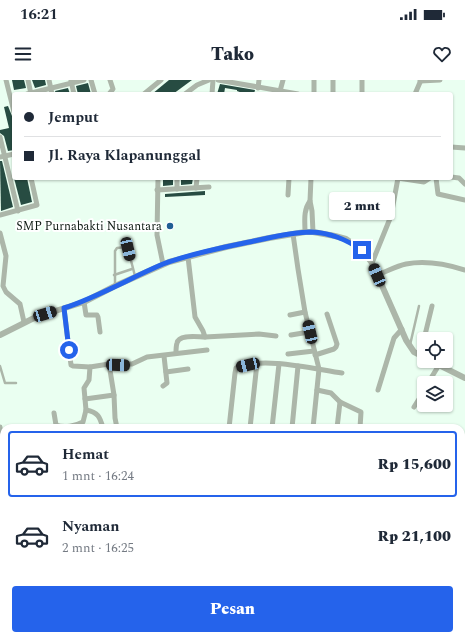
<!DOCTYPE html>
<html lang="id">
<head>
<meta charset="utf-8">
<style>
  body { margin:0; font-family:Spectral,serif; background:#f2f2f3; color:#1f2937; height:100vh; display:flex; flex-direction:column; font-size:15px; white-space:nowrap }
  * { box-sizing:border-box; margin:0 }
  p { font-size:13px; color:#747a83 }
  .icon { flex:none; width:22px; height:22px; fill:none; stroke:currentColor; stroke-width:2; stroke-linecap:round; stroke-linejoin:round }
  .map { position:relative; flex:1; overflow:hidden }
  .sheet { position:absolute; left:0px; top:344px; width:465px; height:216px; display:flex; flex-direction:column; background:#fff; border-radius:12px 12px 0 0; box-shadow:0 1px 3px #0004 }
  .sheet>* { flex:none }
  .banner { position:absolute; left:12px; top:12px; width:441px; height:88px; border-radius:4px; box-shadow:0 1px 3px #0004; display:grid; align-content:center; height:88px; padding:0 12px; background:#fff }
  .buttons { position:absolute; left:417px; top:252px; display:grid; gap:8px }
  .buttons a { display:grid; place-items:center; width:36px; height:36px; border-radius:4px; background:#fff; box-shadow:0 1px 3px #0004; font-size:20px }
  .end { position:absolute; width:18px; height:18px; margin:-9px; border:5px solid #2563eb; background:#fff; box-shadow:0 0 0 2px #fff }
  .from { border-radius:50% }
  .bubble { position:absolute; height:28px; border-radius:4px; background:#fff; box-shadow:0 1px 3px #0004; font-size:13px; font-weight:800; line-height:28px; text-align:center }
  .car { position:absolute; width:12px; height:24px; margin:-12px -6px; border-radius:5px; box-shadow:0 0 3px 1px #0007; background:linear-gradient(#222 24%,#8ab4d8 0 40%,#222 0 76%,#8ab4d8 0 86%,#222 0) }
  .banner b { display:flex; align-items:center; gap:14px; height:38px; font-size:15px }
  .banner b+b { border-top:1px solid #e0e1e3 }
  .banner i { width:10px; height:10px; background:#1f2937 }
  ul { padding:7px 0 0; list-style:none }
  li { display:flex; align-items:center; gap:12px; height:66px; margin:0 8px 6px; padding:0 4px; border:2px solid transparent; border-radius:4px }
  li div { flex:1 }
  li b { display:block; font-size:15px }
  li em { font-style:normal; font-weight:800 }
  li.active { border-color:#2563eb }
  li>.icon { width:36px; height:36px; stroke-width:1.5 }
  .primary-button { display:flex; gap:8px; margin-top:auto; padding:8px 12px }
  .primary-button a { flex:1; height:46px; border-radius:4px; background:#2563eb; color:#fff; font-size:16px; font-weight:800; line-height:46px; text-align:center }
  .status { display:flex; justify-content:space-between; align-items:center; height:28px; padding:0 20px; background:#fff; direction:ltr }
  .status svg { height:11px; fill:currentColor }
  header { display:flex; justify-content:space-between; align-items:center; height:52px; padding:0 12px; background:#fff; font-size:18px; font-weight:800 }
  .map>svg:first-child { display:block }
  .building { fill:#274c42 }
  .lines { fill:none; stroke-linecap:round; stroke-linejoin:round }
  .service { stroke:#acb6a9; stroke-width:2.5 }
  .minor { stroke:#acb6a9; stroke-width:5 }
  .tertiary { stroke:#acb6a9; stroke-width:6 }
  .route { stroke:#2563eb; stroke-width:5 }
  .poi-dot { fill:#215e94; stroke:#fff; stroke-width:1.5 }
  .labels { text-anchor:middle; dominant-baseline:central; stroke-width:4; stroke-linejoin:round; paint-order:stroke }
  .poi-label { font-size:12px; fill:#0d1912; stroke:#fff; text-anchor:end }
</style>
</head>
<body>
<div class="status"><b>16:21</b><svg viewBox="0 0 49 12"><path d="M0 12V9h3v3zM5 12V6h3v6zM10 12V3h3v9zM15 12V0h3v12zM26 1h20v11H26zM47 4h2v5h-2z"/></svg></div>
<header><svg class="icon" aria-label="menu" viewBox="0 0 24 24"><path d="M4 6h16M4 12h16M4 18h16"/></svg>Tako<svg class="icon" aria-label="heart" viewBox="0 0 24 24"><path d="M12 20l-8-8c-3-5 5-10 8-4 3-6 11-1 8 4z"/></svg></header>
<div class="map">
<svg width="465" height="560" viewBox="0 0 465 560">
  <rect width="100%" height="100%" fill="#eafff1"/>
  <g class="building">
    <polygon points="12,0 24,0 26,8 14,10"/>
    <polygon points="32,0 45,0 46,5 35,8"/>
    <polygon points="169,0 192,0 173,14 152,14"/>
    <polygon points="88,3 91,14 78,14 76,6"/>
    <polygon points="220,4 255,10 254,14 245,14 237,11 237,10 225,8 224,14 217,14"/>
    <polygon points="68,8 70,14 56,14 55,11"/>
    <polygon points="8,26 14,41 14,70 8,71 4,56 0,53 0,50 9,48 4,27"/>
    <polygon points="0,81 2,81 13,127 1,131"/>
    <polygon points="14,98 27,98 32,122 21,125"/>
    <polygon points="163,98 173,98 173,105 163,106"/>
    <polygon points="181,98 193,98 192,104 181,105"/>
    <polygon points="205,111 205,115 165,117 165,114"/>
  </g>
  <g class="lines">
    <g class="service">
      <polyline points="114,195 132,189"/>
      <polyline points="115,205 115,171 117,168 126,167 128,169 135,196"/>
      <polyline points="410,265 419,226"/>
      <polyline points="0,286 5,303 16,303"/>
    </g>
    <g class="minor">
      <polyline points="6,0 14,32"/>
      <polyline points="28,0 31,14"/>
      <polyline points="49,0 52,14"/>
      <polyline points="91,0 95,14"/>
      <polyline points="218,0 298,14"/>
      <polyline points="71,1 74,14"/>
      <polyline points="420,1 440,0"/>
      <polyline points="258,8 259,0"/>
      <polyline points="280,11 283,0"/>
      <polyline points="27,14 84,0"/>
      <polyline points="109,14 113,9 110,0"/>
      <polyline points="144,14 161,0"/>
      <polyline points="185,14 197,5 209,0"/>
      <polyline points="212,14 213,0"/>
      <polyline points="314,14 314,0"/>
      <polyline points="333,14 333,0"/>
      <polyline points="362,14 362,0"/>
      <polyline points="415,14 421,0"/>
      <polyline points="0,57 18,131"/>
      <polyline points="451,67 465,68"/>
      <polyline points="0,77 14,74"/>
      <polyline points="451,97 459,98 465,104"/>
      <polyline points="158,98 157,155 163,184"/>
      <polyline points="311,98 310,121 312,131 313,152"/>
      <polyline points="398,98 424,102 430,98"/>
      <polyline points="436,98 438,114 465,120"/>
      <polyline points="196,108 197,98"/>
      <polyline points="177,109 177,98"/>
      <polyline points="157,110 209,107"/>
      <polyline points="288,115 289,98"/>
      <polyline points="0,135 37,125 31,98"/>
      <path d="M305 152C305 142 303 130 310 121"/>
      <polyline points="0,153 6,176 3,206 6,212 20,224 24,242"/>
      <polyline points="293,154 298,189 305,232 319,289 313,348"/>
      <polyline points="372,183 391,136 398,98"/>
      <path d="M377 195C386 192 396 186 406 184 426 180 446 184 465 190"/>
      <polyline points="84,222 86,235 97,235 98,237 100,252"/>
      <polyline points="64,229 71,285 73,286 90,287"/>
      <polyline points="290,235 305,232"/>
      <polyline points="291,255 309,252"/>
      <polyline points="205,257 259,254 276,256"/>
      <polyline points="424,259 432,226"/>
      <path d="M176 273C176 270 176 266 177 263 179 254 197 257 205 257L203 251 195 237 188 177"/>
      <polyline points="288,274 314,271"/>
      <polyline points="315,275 334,269 336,267 337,264 327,234"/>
      <polyline points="420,275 424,259"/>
      <polyline points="109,284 114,315 115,338 117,348"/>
      <polyline points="166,292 188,289"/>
      <polyline points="428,303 439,285"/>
      <polyline points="163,306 167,303 164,276"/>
      <polyline points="317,310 331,313 340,322 361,332 360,348"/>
      <polyline points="378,310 394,258 402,249"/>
      <polyline points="85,319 114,315"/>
      <polyline points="414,327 424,311"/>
      <path d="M86 330C98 332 100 337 103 348"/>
      <path d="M54 333 56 345C64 348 76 346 83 342L86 330 84 308 89 300 90 287 109 284H132L147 277 207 270"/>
      <polyline points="0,347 2,458 1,530 4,530"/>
      <path d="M229 348 235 293 236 288C262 276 314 289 342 293"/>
      <polyline points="250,348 257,283"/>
      <polyline points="272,348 279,284"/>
      <polyline points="292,348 298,286"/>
      <polyline points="337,348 340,322"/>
      <polyline points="385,348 386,348"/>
      <polyline points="75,556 76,560"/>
      <polyline points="210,556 210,560"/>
      <polyline points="262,556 264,557 290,560"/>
      <polyline points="325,556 326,560"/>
      <polyline points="393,560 393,556"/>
    </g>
    <g class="tertiary">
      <polyline points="0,255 36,237 84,222 115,206 169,182 226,167 269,158 305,152 313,152 335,156 346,159 362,170 372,183 406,260 414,272 424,277"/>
      <polyline points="431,281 465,298"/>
    </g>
  </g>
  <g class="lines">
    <path class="route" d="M69 270 64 228C98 217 130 198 163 184 192 173 225 167 254 161 273 157 293 152 311 152 331 153 345 159 362 170"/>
  </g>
  <circle class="poi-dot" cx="170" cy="146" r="4"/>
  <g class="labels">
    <g class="poi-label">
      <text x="162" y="146">SMP Purnabakti Nusantara</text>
    </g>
  </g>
</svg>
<div class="buttons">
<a><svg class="icon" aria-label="locate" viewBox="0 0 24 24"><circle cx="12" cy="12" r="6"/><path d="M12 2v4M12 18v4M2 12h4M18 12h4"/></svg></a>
<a><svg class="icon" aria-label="layers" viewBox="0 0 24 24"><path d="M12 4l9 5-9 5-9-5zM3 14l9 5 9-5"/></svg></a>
</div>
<i class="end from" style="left:69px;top:270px"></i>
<i class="end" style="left:362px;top:170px"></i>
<div class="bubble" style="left:329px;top:112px;width:66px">2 mnt</div>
<i class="car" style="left:128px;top:169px;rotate:167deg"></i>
<i class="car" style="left:377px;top:195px;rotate:337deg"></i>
<i class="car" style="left:45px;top:234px;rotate:73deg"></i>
<i class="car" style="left:310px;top:252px;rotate:347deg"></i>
<i class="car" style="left:118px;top:285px;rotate:92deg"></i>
<i class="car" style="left:248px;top:285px;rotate:257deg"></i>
<div class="banner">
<b><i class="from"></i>Jemput</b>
<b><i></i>Jl. Raya Klapanunggal</b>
</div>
<section class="sheet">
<ul>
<li class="active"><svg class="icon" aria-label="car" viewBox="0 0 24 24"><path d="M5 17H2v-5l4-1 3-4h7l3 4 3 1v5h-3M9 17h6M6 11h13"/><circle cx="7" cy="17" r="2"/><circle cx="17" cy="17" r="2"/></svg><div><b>Hemat</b><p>1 mnt · 16:24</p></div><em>Rp 15,600</em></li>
<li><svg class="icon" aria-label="car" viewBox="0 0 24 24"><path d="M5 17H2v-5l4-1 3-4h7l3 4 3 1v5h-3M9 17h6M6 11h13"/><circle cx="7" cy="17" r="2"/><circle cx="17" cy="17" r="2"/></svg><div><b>Nyaman</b><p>2 mnt · 16:25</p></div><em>Rp 21,100</em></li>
</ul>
<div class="primary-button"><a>Pesan</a></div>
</section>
</div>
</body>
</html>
